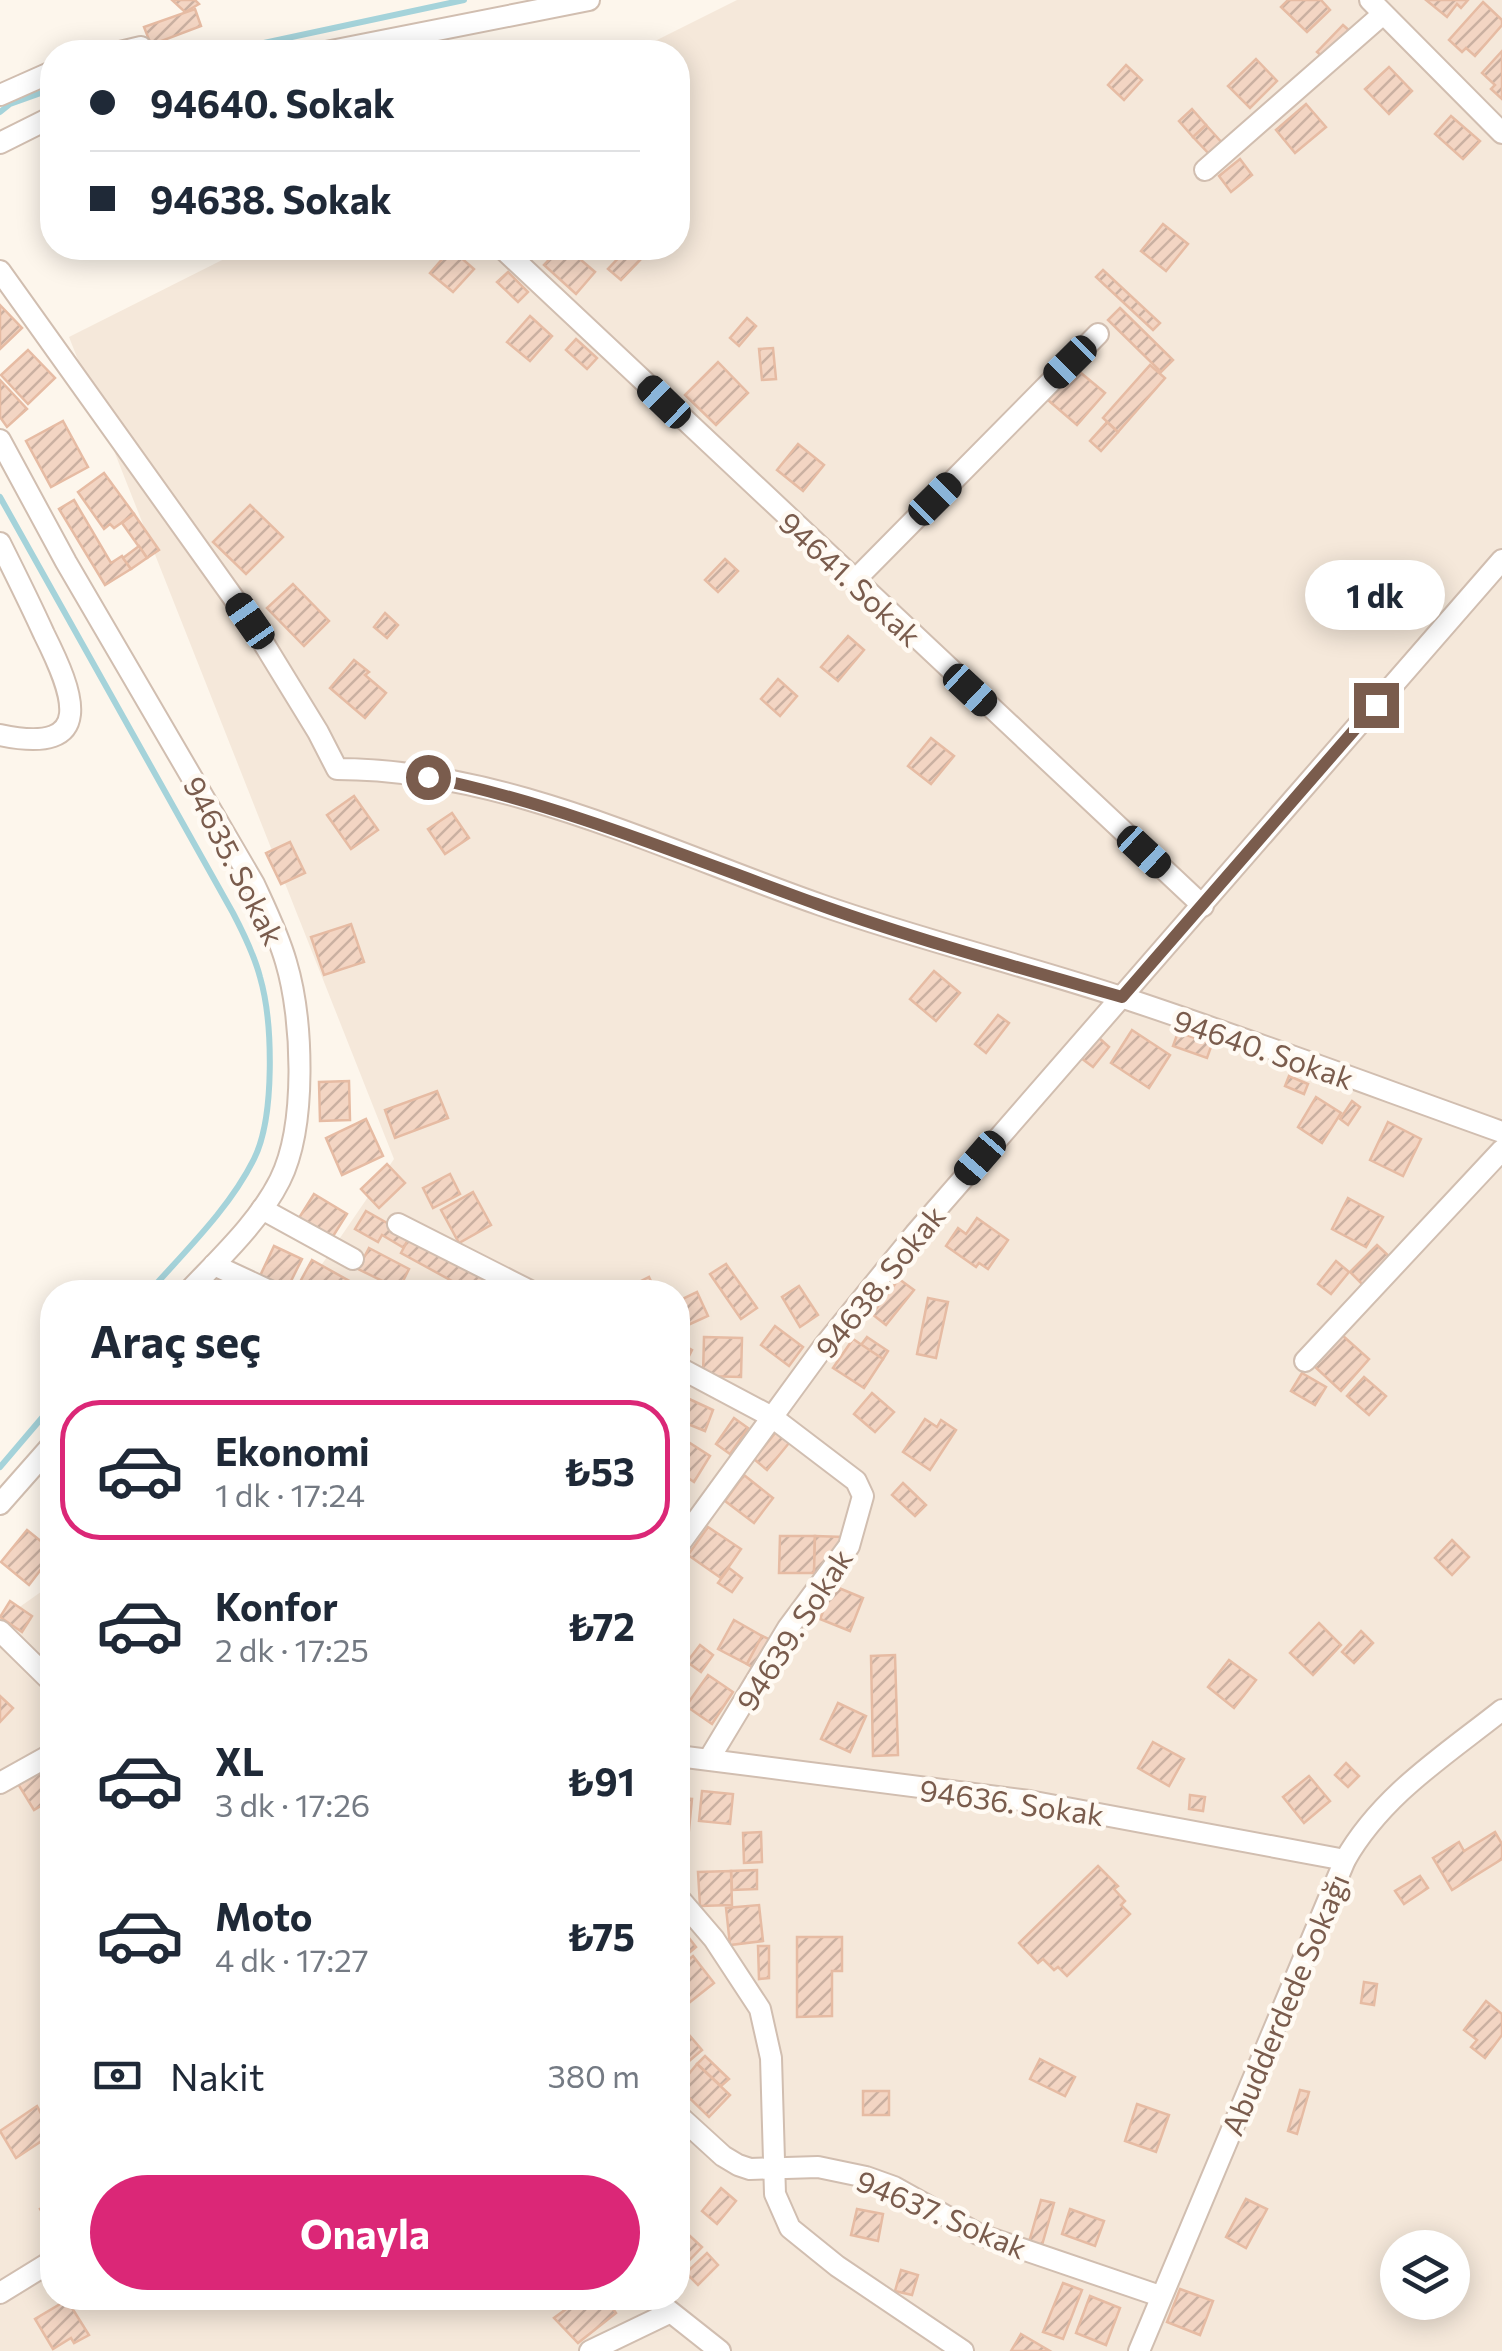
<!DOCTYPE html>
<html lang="tr">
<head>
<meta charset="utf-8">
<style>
  body { margin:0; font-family:Commissioner,sans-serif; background:#f2f2f3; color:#1f2937; height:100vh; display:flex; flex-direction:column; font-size:38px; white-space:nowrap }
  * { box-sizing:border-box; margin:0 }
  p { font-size:32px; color:#747a83 }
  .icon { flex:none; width:55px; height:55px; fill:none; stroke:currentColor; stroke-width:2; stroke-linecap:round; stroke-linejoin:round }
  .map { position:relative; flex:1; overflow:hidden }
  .drawer { position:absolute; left:40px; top:1280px; width:650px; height:1030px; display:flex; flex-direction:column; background:#fff; border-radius:40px; box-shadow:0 5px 25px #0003 }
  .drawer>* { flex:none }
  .banner { position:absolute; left:40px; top:40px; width:650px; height:220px; border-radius:40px; box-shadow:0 5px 25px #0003; display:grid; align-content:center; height:220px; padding:0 50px; background:#fff }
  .buttons { position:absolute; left:1380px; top:2230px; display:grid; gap:20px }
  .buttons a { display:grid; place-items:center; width:90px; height:90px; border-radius:50%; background:#fff; box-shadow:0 5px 25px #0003; font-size:50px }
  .end { position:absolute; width:45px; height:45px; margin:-22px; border:12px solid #7a5c4d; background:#fff; box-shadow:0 0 0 5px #fff }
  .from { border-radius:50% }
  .bubble { position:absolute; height:70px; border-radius:35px; background:#fff; box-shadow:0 5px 25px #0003; font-size:32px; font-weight:700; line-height:70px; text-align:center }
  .car { position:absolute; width:30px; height:60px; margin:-30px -15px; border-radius:12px; box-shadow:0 0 8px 2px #0007; background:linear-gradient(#222 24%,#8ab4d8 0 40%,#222 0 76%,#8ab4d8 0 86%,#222 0) }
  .banner b { display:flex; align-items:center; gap:35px; height:95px; font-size:38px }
  .banner b+b { border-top:2px solid #e0e1e3 }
  .banner i { width:25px; height:25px; background:#1f2937 }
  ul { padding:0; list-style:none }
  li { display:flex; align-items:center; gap:30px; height:140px; margin:0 20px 15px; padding:0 30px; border:5px solid transparent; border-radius:40px }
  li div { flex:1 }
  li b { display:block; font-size:38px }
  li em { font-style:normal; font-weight:700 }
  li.selected { border-color:#db2777 }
  li>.icon { width:90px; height:90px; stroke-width:1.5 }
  h2 { padding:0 50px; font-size:45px; line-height:120px }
  .pay { display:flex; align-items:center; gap:25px; height:110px; padding:0 50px; font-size:38px }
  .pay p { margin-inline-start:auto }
  .primary-button { display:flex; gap:20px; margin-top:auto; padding:20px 50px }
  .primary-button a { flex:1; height:115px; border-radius:60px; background:#db2777; color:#fff; font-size:40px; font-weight:700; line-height:115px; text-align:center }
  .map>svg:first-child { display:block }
  .residential { fill:#f5e8da; fill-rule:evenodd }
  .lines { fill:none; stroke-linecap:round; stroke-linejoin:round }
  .stream { stroke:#a5d3da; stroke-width:6 }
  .building { fill:url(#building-hatch); stroke:#e6bba3; stroke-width:2.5 }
  .minor-casing { stroke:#d1beb0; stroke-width:24 }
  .minor { stroke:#fff; stroke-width:20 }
  .route { stroke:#7a5c4d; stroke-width:12 }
  .labels { text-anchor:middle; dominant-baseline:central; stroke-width:9; stroke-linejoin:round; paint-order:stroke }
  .street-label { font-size:30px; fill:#7a5c4d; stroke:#fffaf3 }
</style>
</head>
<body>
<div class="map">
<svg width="1502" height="2351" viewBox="0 0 1502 2351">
  <defs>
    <pattern id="building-hatch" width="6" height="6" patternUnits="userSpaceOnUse" patternTransform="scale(2.5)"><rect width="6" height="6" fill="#f3d5c3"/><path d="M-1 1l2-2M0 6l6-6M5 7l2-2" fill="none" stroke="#cab0a1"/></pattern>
  </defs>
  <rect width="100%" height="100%" fill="#fdf6ec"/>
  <path class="residential" d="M737 0H1502V2351H0V1621L52 1584V2298H678V1292H303L394 1159 69 337 246 248H678V52H633ZM1398 2248H1452V2302H1398Z"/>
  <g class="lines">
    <g class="stream">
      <polyline points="222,52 464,0"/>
      <polyline points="0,112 10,104 52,89"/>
      <path d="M0 497 233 913C244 934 254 954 260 977 273 1022 275 1117 254 1159 229 1209 186 1250 149 1292"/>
      <polyline points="0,1467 52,1406"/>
    </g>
  </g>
  <g class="building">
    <polygon points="172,0 195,0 199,4 185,12"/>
    <polygon points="1288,0 1321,0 1330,10 1307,32 1281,7"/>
    <polygon points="1426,0 1468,0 1461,8 1457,4 1447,17"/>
    <polygon points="1483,2 1502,20 1502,25 1475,56 1466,48 1462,52 1449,40"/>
    <polygon points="195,9 201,26 151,45 144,27"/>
    <polygon points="1343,25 1351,32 1325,59 1317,52"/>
    <polygon points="1502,51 1502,99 1491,89 1495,85 1482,73"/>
    <polygon points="1256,59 1277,81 1250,108 1228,86"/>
    <polygon points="1126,65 1142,80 1124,100 1108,85"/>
    <polygon points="1389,67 1412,91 1389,114 1365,89"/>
    <polygon points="1306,104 1326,127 1295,153 1276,130"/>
    <polygon points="1192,109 1206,125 1193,137 1179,121"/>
    <polygon points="1451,116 1480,141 1463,159 1435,134"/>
    <polygon points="1206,125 1224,145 1212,157 1193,137"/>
    <polygon points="1240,159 1252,175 1231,192 1219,176"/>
    <polygon points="1163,224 1188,244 1166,271 1141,251"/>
    <polygon points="560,248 567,248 595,272 576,294 544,265"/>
    <polygon points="628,248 641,259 621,280 608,269"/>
    <polygon points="451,249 474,269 453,292 430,273"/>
    <polygon points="1103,270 1160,323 1153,330 1096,277"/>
    <polygon points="508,272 528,292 518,302 497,282"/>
    <polygon points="0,305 22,328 0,349"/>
    <polygon points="1120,308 1173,360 1161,372 1108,320"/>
    <polygon points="530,316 552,336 530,361 507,342"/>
    <polygon points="747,318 756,326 739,346 730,338"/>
    <polygon points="576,339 597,358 587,369 566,350"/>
    <polygon points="773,348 776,379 762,380 759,349"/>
    <polygon points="28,350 55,378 28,404 1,375"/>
    <polygon points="718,362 748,393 716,425 685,395"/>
    <polygon points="1150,365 1165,378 1118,432 1103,418"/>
    <polygon points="1075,368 1105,393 1077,425 1048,400"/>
    <polygon points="0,380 27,409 7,427 0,417"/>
    <polygon points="63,421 88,467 51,487 26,441"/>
    <polygon points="1107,422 1118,432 1101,451 1090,441"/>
    <polygon points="798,444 824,465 803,491 777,470"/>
    <polygon points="104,473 134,514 114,528 110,524 104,529 78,492"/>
    <polygon points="74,500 111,563 122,556 131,569 105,585 59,509"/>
    <polygon points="250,505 283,537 246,574 213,542"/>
    <polygon points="134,514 159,550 147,558 122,523"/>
    <polygon points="139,546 147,558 131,569 123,558"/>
    <polygon points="725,559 738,571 718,592 705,580"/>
    <polygon points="293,584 329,621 304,646 267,608"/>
    <polygon points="385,613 398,625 387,638 374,627"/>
    <polygon points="848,636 864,650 838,681 821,667"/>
    <polygon points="354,660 369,672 365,675 386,693 365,718 330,688"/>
    <polygon points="778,679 797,696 780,716 761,699"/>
    <polygon points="931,738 954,756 931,784 908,766"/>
    <polygon points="354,796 378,830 351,849 327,815"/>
    <polygon points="452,813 469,838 445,854 428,829"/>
    <polygon points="290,842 305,873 281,884 266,853"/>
    <polygon points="351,924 364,962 324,975 311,937"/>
    <polygon points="934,971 960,993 936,1021 910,999"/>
    <polygon points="998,1015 1009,1023 986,1053 975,1044"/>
    <polygon points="1132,1030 1170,1055 1149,1088 1111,1063"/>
    <polygon points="1178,1032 1212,1044 1207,1058 1173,1046"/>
    <polygon points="1098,1037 1109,1047 1093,1067 1081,1058"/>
    <polygon points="1289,1076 1308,1084 1304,1094 1285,1086"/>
    <polygon points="349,1081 350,1120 320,1121 319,1082"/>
    <polygon points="437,1091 448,1118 395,1138 385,1110"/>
    <polygon points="1316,1097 1341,1113 1322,1143 1298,1127"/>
    <polygon points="1352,1101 1360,1107 1348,1125 1340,1119"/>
    <polygon points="366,1119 383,1156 342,1175 326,1138"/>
    <polygon points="1388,1122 1421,1139 1403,1176 1370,1160"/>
    <polygon points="387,1164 405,1183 379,1208 361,1189"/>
    <polygon points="450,1174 460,1194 433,1208 423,1188"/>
    <polygon points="473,1192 491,1225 459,1243 441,1210"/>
    <polygon points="314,1194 347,1214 330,1241 297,1221"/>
    <polygon points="1348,1198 1383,1217 1366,1247 1332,1229"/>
    <polygon points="366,1211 410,1236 404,1248 382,1235 378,1242 355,1229"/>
    <polygon points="977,1218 1008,1240 988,1269 979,1263 976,1267 946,1246 958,1228 966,1234"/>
    <polygon points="410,1236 512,1292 472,1292 401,1253"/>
    <polygon points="1377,1245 1392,1259 1365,1287 1350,1272"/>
    <polygon points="274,1246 302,1259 287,1289 260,1276"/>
    <polygon points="369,1248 409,1269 399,1289 358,1269"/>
    <polygon points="312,1260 353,1283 347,1292 295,1291"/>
    <polygon points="1336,1261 1349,1272 1331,1294 1318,1284"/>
    <polygon points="726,1264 757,1308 741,1319 710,1274"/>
    <polygon points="649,1277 656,1292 639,1292 635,1284"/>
    <polygon points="899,1279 914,1290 886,1325 872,1314"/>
    <polygon points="799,1286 818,1315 800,1327 782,1297"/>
    <polygon points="697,1292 708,1316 688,1325 678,1301"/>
    <polygon points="928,1298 948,1302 936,1358 917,1354"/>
    <polygon points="775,1326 803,1347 789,1366 761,1345"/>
    <polygon points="1342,1335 1369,1359 1341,1391 1314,1366"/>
    <polygon points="704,1337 742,1338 741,1377 703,1376"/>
    <polygon points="867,1337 888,1351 883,1359 861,1345"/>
    <polygon points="853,1339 883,1359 864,1388 833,1368"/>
    <polygon points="678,1342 692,1350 685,1364 678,1360"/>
    <polygon points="1302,1373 1326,1387 1315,1405 1291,1391"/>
    <polygon points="1364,1377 1386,1396 1369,1415 1347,1396"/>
    <polygon points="872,1393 894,1412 875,1432 854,1414"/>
    <polygon points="687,1398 713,1410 705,1431 678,1420"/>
    <polygon points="734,1418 748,1428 730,1454 716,1444"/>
    <polygon points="925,1419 937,1427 941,1420 956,1430 930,1470 903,1452"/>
    <polygon points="776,1432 789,1443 767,1470 754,1459"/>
    <polygon points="679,1436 710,1456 694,1482 678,1471"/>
    <polygon points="744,1475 773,1498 754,1523 725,1501"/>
    <polygon points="903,1483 926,1505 915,1516 892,1495"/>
    <polygon points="708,1527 741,1549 721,1578 688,1555"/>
    <polygon points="27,1530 52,1550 52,1555 29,1585 1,1562"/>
    <polygon points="780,1536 815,1536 814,1573 779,1573"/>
    <polygon points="815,1536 843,1537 820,1573 814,1573"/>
    <polygon points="1452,1540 1469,1557 1452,1575 1435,1558"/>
    <polygon points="729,1568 742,1578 732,1592 718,1583"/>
    <polygon points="834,1586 863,1598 850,1631 820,1619"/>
    <polygon points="10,1601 32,1616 22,1632 0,1617"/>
    <polygon points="734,1620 762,1636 747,1664 718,1649"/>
    <polygon points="1319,1623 1341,1645 1313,1675 1290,1653"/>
    <polygon points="1361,1631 1373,1643 1354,1663 1342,1652"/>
    <polygon points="762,1636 771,1640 755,1669 747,1664"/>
    <polygon points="700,1645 713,1655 701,1672 687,1662"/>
    <polygon points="895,1655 898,1755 873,1756 871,1656"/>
    <polygon points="1229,1660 1256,1680 1234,1708 1208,1687"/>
    <polygon points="708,1675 733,1692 712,1724 686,1706"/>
    <polygon points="0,1696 13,1708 0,1722"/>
    <polygon points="838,1703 866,1716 850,1752 821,1739"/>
    <polygon points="1153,1742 1184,1759 1169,1786 1138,1768"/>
    <polygon points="52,1763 52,1784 50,1786 52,1799 34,1810 18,1784"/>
    <polygon points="1346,1763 1359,1776 1348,1787 1335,1775"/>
    <polygon points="1309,1776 1330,1801 1304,1823 1283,1797"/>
    <polygon points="702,1791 733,1794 730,1824 699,1821"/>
    <polygon points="1190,1795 1205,1797 1203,1811 1189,1809"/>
    <polygon points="678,1798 692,1799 688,1840 678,1839"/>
    <polygon points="761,1832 762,1862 744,1863 743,1833"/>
    <polygon points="1495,1832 1502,1844 1502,1859 1452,1890 1433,1858 1459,1842 1464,1851"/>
    <polygon points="1098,1866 1118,1886 1114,1889 1125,1901 1121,1905 1130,1914 1067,1976 1058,1967 1054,1970 1043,1959 1038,1963 1019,1943"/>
    <polygon points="757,1870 757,1889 732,1890 731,1871"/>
    <polygon points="731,1871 732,1905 700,1906 698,1872"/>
    <polygon points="1420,1876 1428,1888 1404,1904 1395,1891"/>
    <polygon points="759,1905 763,1941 730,1945 726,1908"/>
    <polygon points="797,1937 842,1937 842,1971 832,1971 832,2016 797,2017"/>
    <polygon points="689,1938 696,1947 678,1962 678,1947"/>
    <polygon points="758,1946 769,1946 769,1978 759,1979"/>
    <polygon points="693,1956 714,1983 685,2006 678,1998 678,1968"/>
    <polygon points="1364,1982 1377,1984 1374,2005 1361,2003"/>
    <polygon points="1486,2001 1502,2014 1502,2035 1485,2058 1471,2047 1477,2040 1464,2030"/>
    <polygon points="678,2022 702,2050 688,2062 678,2050"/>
    <polygon points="705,2056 729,2079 721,2086 697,2064"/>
    <polygon points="1040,2059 1075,2077 1065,2096 1030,2079"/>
    <polygon points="697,2064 730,2095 709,2117 678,2087"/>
    <polygon points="1300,2090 1309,2092 1297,2134 1288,2131"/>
    <rect x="863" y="2091" width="26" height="24"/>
    <polygon points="1137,2104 1169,2115 1156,2152 1125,2141"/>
    <polygon points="37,2106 52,2134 16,2158 0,2131"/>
    <polygon points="721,2188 736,2201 717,2224 702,2211"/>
    <polygon points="1246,2199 1267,2209 1246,2248 1226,2237"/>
    <polygon points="1041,2200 1054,2203 1042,2245 1029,2242"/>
    <polygon points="52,2201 52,2229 40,2209"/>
    <polygon points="857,2209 883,2214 878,2241 851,2235"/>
    <polygon points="1070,2209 1104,2221 1095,2246 1062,2234"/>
    <polygon points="678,2225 702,2247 678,2272"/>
    <polygon points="707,2253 718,2265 698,2285 686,2273"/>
    <polygon points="901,2270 918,2275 912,2295 895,2291"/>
    <polygon points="1063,2283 1082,2290 1063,2339 1043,2332"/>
    <polygon points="1180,2289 1213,2301 1200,2335 1167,2322"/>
    <polygon points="1090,2296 1120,2308 1106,2345 1076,2333"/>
    <polygon points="581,2298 612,2298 608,2302 616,2313 578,2343 554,2318"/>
    <polygon points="67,2300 89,2335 74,2343 71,2338 53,2349 35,2319"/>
    <polygon points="1021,2334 1050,2351 1011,2351"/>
  </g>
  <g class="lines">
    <g class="minor-casing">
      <g id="minor">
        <polyline points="1370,0 1502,133"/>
        <polyline points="120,52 141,47"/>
        <polyline points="326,52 589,0"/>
        <polyline points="0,95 52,72"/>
        <polyline points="0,143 52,117"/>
        <polyline points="1205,170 1383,14"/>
        <polyline points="502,248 1203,906"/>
        <path d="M0 271 250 621 318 732 337 769C503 769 666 851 821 905 921 940 1024 965 1124 998 1251 1040 1376 1087 1502 1132"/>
        <path d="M0 440 66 562 254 884C266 910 278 934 286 962 303 1019 307 1126 280 1180 259 1222 220 1258 188 1292"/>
        <path d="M0 543C15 573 30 603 44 634 73 692 99 756 0 735"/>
        <polyline points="854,581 1098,334"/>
        <polyline points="262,1209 353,1259"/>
        <polyline points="398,1224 532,1292"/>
        <polyline points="214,1265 272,1292"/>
        <polyline points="1305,1361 1502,1150"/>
        <polyline points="678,1367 772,1417 856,1481 863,1496 849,1546 788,1628 709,1759"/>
        <polyline points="0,1504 52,1445"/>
        <polyline points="678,1546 824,1346 915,1234 1502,560"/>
        <polyline points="0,1631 52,1682"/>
        <polyline points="678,1756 1029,1801 1345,1860"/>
        <polyline points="0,1783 52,1754"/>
        <polyline points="678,1897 714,1939 760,2009 771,2058 775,2194 790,2228 837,2266 963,2351"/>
        <polyline points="678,2115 723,2156 738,2165 750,2169 818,2167 866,2177 894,2187 978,2234 1160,2296"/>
        <polyline points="0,2293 52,2261"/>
        <polyline points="653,2298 720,2351"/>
        <polyline points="590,2351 669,2313"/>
        <path d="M1139 2351 1345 1860C1382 1795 1444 1756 1502 1710"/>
      </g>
    </g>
    <use href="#minor" class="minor"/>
  </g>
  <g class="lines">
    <path class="route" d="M428 777C563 805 689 858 817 904 917 940 1020 968 1122 997L1376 705"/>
  </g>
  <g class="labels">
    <g class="street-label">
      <text transform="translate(851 578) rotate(43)">94641. Sokak</text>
      <text transform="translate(235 860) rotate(63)">94635. Sokak</text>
      <text transform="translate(1264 1048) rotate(19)">94640. Sokak</text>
      <text transform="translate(879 1281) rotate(-51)">94638. Sokak</text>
      <text transform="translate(793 1629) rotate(-57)">94639. Sokak</text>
      <text transform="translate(1012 1801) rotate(8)">94636. Sokak</text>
      <text transform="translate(1284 2004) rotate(-67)">Abudderdede Sokağı</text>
      <text transform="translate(942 2213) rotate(23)">94637. Sokak</text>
    </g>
  </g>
</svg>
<div class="buttons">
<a><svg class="icon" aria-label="layers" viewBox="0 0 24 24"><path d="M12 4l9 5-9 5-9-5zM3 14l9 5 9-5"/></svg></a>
</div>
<i class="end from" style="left:428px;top:777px"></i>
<i class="end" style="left:1376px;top:705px"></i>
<div class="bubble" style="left:1305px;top:560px;width:140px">1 dk</div>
<i class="car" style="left:1070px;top:362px;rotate:225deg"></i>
<i class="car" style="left:664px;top:402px;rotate:314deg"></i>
<i class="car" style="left:935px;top:499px;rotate:45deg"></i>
<i class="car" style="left:250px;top:621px;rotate:325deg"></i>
<i class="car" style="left:970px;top:690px;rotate:133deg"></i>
<i class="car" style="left:1144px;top:852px;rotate:133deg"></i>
<i class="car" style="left:980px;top:1158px;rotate:221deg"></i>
<div class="banner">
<b><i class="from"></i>94640. Sokak</b>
<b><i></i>94638. Sokak</b>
</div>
<section class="drawer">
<h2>Araç seç</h2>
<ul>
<li class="selected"><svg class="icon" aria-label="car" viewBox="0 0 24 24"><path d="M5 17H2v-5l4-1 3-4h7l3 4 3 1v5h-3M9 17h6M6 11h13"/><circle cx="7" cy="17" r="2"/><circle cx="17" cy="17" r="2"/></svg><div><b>Ekonomi</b><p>1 dk · 17:24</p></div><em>₺53</em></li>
<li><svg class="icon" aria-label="car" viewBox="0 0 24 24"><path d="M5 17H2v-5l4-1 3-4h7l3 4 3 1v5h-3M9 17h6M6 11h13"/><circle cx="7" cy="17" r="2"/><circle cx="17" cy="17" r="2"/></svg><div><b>Konfor</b><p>2 dk · 17:25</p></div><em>₺72</em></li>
<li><svg class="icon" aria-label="car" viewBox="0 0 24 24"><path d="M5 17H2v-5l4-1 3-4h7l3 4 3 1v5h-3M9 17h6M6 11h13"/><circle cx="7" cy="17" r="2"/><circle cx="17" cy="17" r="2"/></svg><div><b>XL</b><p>3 dk · 17:26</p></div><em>₺91</em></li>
<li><svg class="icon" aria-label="car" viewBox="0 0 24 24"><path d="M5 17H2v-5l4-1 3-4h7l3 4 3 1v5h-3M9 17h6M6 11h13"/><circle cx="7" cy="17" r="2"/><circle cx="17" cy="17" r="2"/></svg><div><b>Moto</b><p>4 dk · 17:27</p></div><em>₺75</em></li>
</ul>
<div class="pay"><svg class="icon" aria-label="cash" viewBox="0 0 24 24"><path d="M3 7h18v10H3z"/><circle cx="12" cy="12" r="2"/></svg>Nakit<p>380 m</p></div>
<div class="primary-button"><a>Onayla</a></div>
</section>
</div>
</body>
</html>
